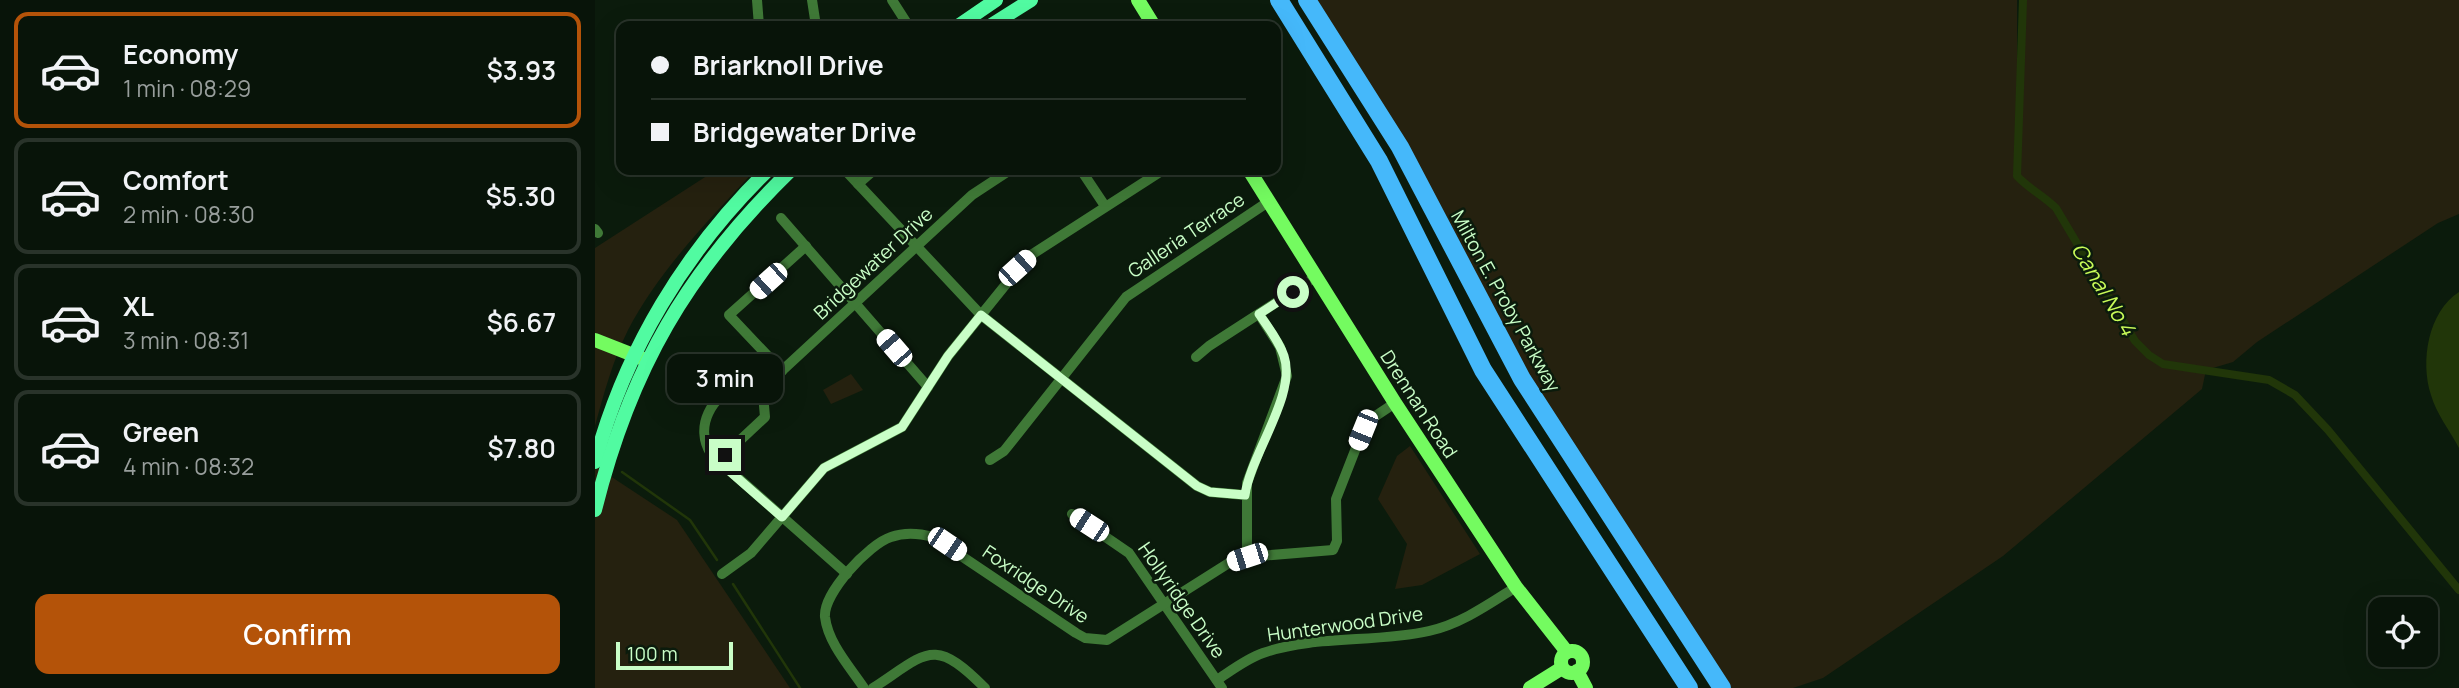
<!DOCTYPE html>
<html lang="en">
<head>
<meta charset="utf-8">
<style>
  body { margin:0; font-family:Manrope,sans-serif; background:#162117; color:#f1f3f6; height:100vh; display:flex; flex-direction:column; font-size:26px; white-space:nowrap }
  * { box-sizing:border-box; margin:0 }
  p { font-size:23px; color:#989e9c }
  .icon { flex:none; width:38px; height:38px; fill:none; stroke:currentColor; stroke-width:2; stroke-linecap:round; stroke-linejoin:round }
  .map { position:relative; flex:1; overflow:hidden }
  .side { display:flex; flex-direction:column; background:#081409; width:595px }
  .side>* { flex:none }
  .guide { position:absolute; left:21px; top:21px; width:665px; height:154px; border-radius:14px; box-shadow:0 7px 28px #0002,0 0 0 2px #29332a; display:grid; align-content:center; height:154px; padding:0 35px; background:#081409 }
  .controls { position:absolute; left:1773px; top:597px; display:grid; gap:14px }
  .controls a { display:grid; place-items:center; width:70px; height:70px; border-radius:14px; background:#081409; box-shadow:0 7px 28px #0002,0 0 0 2px #29332a; font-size:35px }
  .scale { position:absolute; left:21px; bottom:18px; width:117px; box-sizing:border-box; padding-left:7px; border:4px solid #c9fec7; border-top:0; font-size:19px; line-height:24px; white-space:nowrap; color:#c9fec7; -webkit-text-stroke:5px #0b1b0c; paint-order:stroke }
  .end { position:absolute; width:32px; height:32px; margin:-16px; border:9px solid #c9fec7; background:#111; box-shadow:0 0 0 4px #111 }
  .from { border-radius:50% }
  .bubble { position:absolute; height:49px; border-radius:14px; background:#081409; box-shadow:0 7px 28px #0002,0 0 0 2px #29332a; font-size:23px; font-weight:600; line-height:49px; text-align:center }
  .car { position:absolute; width:21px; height:42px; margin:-21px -10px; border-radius:9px; box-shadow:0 0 5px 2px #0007; background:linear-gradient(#fff 24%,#345 0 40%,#fff 0 76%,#345 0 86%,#fff 0) }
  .guide b { display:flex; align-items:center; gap:24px; height:66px; font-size:26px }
  .guide b+b { border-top:2px solid #29332a }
  .guide i { width:18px; height:18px; background:#f1f3f6 }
  ul { padding:12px 0 0; list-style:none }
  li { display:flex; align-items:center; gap:21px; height:116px; margin:0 14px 10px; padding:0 21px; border:4px solid #29332a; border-radius:14px }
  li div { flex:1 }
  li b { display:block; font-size:26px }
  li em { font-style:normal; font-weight:600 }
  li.selected { border-color:#b45309 }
  li>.icon { width:63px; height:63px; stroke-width:1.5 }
  .button { display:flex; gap:14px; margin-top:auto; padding:14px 35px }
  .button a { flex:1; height:80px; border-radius:14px; background:#b45309; color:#fff; font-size:28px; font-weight:600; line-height:80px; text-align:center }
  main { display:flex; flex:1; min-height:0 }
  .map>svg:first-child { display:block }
  .green { fill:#25210f }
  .water { fill:#213609 }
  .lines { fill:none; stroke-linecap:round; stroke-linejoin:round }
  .stream { stroke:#213609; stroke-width:2.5 }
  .canal { stroke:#213609; stroke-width:8 }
  .street { stroke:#3f7937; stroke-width:10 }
  .secondary { stroke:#74fb60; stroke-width:14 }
  .primary { stroke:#51fba1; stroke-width:14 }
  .highway { stroke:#45b8fa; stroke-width:18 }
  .route { stroke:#c9fec7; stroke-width:9 }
  .labels { text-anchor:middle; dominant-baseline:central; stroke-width:5; stroke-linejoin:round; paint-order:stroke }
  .street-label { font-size:19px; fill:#c9fec7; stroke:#0b1b0c }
  .water-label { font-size:21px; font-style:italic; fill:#c8fb58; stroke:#0b1b0c }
</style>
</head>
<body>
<main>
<section class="side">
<ul>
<li class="selected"><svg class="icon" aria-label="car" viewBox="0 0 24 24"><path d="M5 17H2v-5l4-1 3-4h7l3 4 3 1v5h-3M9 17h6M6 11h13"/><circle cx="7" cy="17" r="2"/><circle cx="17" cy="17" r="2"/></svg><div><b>Economy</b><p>1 min · 08:29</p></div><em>$3.93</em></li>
<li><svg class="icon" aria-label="car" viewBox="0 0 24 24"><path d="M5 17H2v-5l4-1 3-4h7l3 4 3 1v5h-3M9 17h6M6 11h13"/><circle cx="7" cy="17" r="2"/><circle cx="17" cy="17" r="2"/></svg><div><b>Comfort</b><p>2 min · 08:30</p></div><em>$5.30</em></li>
<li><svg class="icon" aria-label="car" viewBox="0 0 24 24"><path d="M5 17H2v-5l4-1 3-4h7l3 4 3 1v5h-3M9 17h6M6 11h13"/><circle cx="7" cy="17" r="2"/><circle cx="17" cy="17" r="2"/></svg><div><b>XL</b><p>3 min · 08:31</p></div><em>$6.67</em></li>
<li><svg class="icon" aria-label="car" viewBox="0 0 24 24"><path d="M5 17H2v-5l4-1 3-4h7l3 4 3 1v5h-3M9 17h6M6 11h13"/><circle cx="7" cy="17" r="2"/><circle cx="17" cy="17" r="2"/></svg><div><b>Green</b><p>4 min · 08:32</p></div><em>$7.80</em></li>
</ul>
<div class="button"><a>Confirm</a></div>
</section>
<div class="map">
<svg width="1864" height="688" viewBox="0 0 1864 688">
  <rect width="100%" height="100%" fill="#0b1b0c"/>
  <g class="green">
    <polygon points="721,0 1422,0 1422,171 1428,0 1864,0 1864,214 1843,223 1662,342 1638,362 1611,370 1607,389 1408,556 1228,678 1198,688 1134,688 924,363"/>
    <path d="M121 170H160C115 219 64 270 33 330 18 360 9 393 0 426V248Z"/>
    <polygon points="256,374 268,390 236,404 228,390"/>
    <polygon points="815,446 885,554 827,585 800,589 812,544 783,499 802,456"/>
    <polygon points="0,466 82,520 195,688 0,688"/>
  </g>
  <path class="water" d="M1864 292V448C1855 431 1841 413 1836 395 1825 361 1833 312 1864 292Z"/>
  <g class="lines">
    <g class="stream">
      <polyline points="27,472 95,520 122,560"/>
      <polyline points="138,584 205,688"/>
    </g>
    <path class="canal" d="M1428 0 1422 176C1434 189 1448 195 1461 208L1540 341 1554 355 1568 364 1674 380 1700 395 1733 430 1864 590"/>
    <g class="street">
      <polyline points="162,0 164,26"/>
      <polyline points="217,0 221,26"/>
      <polyline points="297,0 313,25"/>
      <polyline points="250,170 386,315 602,486 615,492 650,495"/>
      <polyline points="486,170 510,206"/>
      <polyline points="263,184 279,170"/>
      <polyline points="186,218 333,387"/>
      <polyline points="0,229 3,233"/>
      <polyline points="601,357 614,346 719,278"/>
      <polyline points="187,371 134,315 211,246"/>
      <polyline points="395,460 409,451 531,297 673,202"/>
      <polyline points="123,461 170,417 167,383"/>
      <polyline points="477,514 534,553 627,688"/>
      <polyline points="652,557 652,483 692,376 685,347 664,314"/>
      <polyline points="127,574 156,553 229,468 307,427 353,356 433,257 568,170"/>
      <path d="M252 574 116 454C99 427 116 395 146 385 156 381 167 383 178 379L377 195 415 170"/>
      <path d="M622 680C637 670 651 659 668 653 718 635 782 643 834 631 866 624 894 604 921 587"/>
      <path d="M269 688C255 667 233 643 230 617 228 593 274 544 296 537 310 532 323 533 338 537L481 633 490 638 512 640 637 561 652 557 738 550 742 541 741 499 768 430 776 419 800 403"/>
      <path d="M278 688C333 652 338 636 390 688"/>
    </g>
    <g class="secondary">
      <polyline points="543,0 559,26"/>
      <polyline points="654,170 800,403 921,587 972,652"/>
      <polyline points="0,340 51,360"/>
      <circle cx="977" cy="662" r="11"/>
      <polyline points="982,671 991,688"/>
      <polyline points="935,688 967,668"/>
    </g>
    <g class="primary">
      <polyline points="363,26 401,0"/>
      <polyline points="395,26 436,0"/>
      <path d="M0 462C30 350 90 251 173 170"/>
      <path d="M0 510C35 369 92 271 196 170"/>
    </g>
    <g class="highway">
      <polyline points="684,0 784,161 888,370 1094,688"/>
      <polyline points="712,0 805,147 927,379 1127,688"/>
    </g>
  </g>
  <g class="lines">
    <path class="route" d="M130 455 123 461 187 517 229 468 307 427 353 356 386 315 602 486 615 492 650 495C656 453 702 395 689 356 684 341 673 327 664 314L698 292"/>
  </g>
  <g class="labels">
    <g class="street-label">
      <text transform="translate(591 235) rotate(-34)">Galleria Terrace</text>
      <text transform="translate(278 263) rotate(-43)">Bridgewater Drive</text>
      <text transform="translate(911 301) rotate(61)">Milton E. Proby Parkway</text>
      <text transform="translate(824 404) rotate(57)">Drennan Road</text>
      <text transform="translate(441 584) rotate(34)">Foxridge Drive</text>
      <text transform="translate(587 600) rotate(55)">Hollyridge Drive</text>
      <text transform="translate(750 624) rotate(-8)">Hunterwood Drive</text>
    </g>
    <g class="water-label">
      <text transform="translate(1509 289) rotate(59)">Canal No 4</text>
    </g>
  </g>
</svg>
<div class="controls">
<a><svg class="icon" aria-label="locate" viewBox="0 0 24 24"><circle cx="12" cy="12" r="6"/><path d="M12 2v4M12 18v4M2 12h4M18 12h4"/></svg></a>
</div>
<div class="scale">100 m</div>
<i class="end from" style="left:698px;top:292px"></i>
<i class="end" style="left:130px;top:455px"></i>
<div class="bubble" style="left:72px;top:354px;width:116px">3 min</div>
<i class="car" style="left:422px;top:268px;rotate:48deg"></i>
<i class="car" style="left:173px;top:281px;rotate:228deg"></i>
<i class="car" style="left:299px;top:348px;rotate:319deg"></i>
<i class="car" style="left:768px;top:430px;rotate:202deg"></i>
<i class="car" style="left:494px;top:525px;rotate:303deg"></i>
<i class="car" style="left:352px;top:544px;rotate:124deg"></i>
<i class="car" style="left:652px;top:557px;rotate:252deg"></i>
<div class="guide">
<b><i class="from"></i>Briarknoll Drive</b>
<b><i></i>Bridgewater Drive</b>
</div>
</div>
</main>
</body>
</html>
